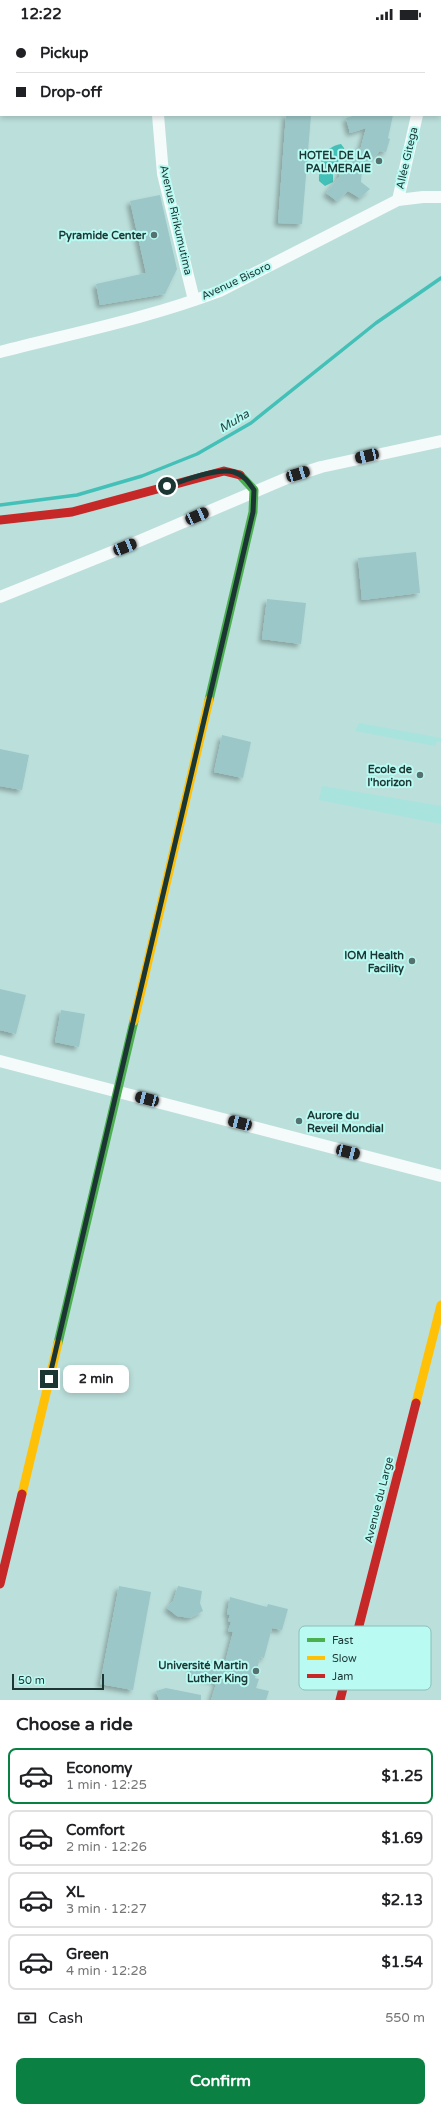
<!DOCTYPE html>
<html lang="en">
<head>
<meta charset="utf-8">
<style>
  body { margin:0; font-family:"Varela Round",sans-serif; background:#f2f2f2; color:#202124; height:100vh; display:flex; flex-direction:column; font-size:15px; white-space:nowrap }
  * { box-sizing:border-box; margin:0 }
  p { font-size:13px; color:#757577 }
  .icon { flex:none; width:22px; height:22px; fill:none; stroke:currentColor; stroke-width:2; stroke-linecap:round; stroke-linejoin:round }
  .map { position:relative; height:1672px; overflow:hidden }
  .sheet { display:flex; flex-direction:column; background:#fff; flex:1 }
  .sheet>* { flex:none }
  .guide { position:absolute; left:0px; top:0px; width:441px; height:88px; box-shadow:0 2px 6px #0003; display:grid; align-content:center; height:88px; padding:0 16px; background:#fff }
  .scale { position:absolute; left:12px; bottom:10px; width:92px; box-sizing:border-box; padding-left:4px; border:2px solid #1c3633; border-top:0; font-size:11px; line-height:14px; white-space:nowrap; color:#1c3633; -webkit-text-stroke:3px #b9fbf3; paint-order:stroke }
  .end { position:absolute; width:18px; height:18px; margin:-9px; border:5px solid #1c3633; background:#fff; box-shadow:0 0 0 2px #fff }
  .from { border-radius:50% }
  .bubble { position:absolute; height:28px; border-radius:8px; background:#fff; box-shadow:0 2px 6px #0003; font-size:13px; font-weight:700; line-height:28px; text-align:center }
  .car { position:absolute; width:12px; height:24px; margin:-12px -6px; border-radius:5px; box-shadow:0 0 3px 1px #0007; background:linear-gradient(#222 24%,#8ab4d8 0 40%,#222 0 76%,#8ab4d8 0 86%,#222 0) }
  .guide b { display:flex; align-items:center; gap:14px; height:38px; font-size:15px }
  .guide b+b { border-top:1px solid #e0e0e0 }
  .guide i { width:10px; height:10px; background:#202124 }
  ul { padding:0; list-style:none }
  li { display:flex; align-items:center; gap:12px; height:56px; margin:0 8px 6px; padding:0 8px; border:2px solid #e0e0e0; border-radius:8px }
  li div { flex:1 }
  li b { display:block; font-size:15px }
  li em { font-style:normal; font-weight:700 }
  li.on { border-color:#0b8043 }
  li>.icon { width:36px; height:36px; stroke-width:1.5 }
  h2 { padding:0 16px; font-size:18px; line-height:48px }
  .pay { display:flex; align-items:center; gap:10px; height:44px; padding:0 16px; font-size:15px }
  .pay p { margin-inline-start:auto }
  .primary-button { display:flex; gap:8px; margin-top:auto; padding:8px 16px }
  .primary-button a { flex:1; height:46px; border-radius:8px; background:#0b8043; color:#fff; font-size:16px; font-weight:700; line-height:46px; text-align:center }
  .status { display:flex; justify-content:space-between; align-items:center; height:28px; padding:0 20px; background:#fff; direction:ltr }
  .status svg { height:11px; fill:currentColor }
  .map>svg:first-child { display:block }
  .built { fill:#a9e3dd }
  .water { fill:#43c0b7 }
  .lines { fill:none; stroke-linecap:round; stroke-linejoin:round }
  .stream { stroke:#43c0b7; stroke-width:3.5 }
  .building { fill:#9cc7c8; filter:url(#shadow) }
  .street { stroke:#f5fafa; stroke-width:12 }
  .fast { stroke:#4caf50; stroke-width:9 }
  .slow { stroke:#ffc107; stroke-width:9 }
  .jam { stroke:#c62828; stroke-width:9 }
  .route { stroke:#1c3633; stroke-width:5 }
  .poi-dot { fill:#54716e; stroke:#b9fbf3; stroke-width:1.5 }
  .labels { text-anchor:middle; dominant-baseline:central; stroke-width:4; stroke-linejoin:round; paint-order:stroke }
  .poi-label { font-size:11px; font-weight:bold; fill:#1c3633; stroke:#b9fbf3; text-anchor:end }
  .street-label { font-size:11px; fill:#1c3633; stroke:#b9fbf3 }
  .water-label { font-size:12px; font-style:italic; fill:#294643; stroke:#b9fbf3 }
  .key { fill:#b9fbf3; stroke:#8ac0b9; stroke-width:1 }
  .key-label { font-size:11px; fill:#1c3633 }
</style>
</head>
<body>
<div class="status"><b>12:22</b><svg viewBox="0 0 49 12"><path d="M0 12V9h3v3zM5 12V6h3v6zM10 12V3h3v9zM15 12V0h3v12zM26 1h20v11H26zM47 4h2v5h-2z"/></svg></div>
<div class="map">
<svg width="441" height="1672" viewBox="0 0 441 1672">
  <defs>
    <filter id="shadow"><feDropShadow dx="-3.5" dy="3.5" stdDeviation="2" flood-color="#0004"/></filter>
  </defs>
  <rect width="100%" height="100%" fill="#bbdfdb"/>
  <g class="built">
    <polygon points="359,695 441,710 441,714 437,713 435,718 355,703"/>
    <polygon points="322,758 441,778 441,796 319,772"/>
  </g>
  <path class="water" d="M341 116 344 120 345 126 333 139V154L325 158 319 153C319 137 322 119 341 116Z"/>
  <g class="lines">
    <polyline class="stream" points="0,477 77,467 142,448 197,426 251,395 376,295 441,250"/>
  </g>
  <g class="building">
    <polygon points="286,87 311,87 302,196 278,195"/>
    <polygon points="356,87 393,87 388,110 390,111 386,124 380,123 362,141 361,154 370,161 360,170 348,163 337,173 326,165 339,149 342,136 361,119 366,100 350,105 346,90"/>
    <polygon points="160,167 177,241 165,266 100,277 96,256 146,245 130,173"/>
    <polygon points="416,524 420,565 362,572 358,530"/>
    <polygon points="267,571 306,575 301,616 262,611"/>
    <polygon points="222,707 251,714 243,750 214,744"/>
    <polygon points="0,721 29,727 22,762 0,758"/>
    <polygon points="0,961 26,967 16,1006 0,1002"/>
    <polygon points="61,982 85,986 79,1019 55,1014"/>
    <polygon points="119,1558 151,1564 133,1662 100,1656"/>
    <polygon points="178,1558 202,1563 200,1575 203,1583 190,1590 177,1588 167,1580 173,1573"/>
    <polygon points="230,1569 267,1579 268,1576 288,1581 282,1602 272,1600 264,1630 260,1629 255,1650 259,1651 256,1660 269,1663 266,1672 211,1672 217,1653 191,1646 194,1636 210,1641 212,1632 225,1635 233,1604 228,1603 231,1594 228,1593 230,1587 227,1586"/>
    <polygon points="166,1660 201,1667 201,1672 159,1672 156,1663"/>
  </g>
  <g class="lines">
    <g class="street">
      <polyline points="162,1 162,0"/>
      <polyline points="437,1 438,0"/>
      <polyline points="158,87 163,146 194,272"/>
      <polyline points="398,172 417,87"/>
      <path d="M0 324C74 305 149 290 220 263L398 172 423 169H441"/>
      <polyline points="0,569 139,513 287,450 321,439 441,413"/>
      <polyline points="0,1033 441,1148"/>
    </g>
    <g class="fast">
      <polyline points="209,672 253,484 254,462 240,447"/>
      <polyline points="58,1315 134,993"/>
    </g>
    <g class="slow">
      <polyline points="134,993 209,672"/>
      <polyline points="416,1375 441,1277"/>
      <polyline points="22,1466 58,1315"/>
    </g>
    <g class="jam">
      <polyline points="0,492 72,484 224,443 240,447"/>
      <polyline points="0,1556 22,1466"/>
      <polyline points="340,1672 416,1375"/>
    </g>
  </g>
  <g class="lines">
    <path class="route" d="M49 1351 253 484 254 462C249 455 244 447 234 444 218 439 183 453 167 458"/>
  </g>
  <g class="poi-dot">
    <circle cx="379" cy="133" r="4"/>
    <circle cx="154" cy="207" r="4"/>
    <circle cx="420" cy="747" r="4"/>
    <circle cx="412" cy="933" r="4"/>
    <circle cx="299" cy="1093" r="4"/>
    <circle cx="256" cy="1643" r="4"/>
  </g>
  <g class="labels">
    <g class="poi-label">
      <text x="371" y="127">HOTEL DE LA<tspan x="371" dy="13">PALMERAIE</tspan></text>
      <text x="146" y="207">Pyramide Center</text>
      <text x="412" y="741">Ecole de<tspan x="412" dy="13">l'horizon</tspan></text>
      <text x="404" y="927">IOM Health<tspan x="404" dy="13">Facility</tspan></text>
      <text x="307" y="1087" text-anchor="start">Aurore du<tspan x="307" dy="13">Reveil Mondial</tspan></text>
      <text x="248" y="1637">Université Martin<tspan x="248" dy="13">Luther King</tspan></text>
    </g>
    <g class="street-label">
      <text transform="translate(407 130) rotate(-77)">Allée Gitega</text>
      <text transform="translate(176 192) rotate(77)">Avenue Ririkumutima</text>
      <text transform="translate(236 253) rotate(-25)">Avenue Bisoro</text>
      <text transform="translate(379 1472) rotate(-76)">Avenue du Large</text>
    </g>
    <g class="water-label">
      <text transform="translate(234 393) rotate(-31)">Muha</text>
    </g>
  </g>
  <rect x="299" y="1598" width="132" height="64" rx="6" class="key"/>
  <rect x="307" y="1610" width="18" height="4" fill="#4caf50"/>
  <rect x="307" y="1628" width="18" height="4" fill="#ffc107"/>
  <rect x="307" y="1646" width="18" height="4" fill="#c62828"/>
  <g class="key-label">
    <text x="332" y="1616">Fast</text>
    <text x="332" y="1634">Slow</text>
    <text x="332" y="1652">Jam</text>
  </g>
</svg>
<div class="scale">50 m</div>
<i class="end from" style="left:167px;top:458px"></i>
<i class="end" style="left:49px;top:1351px"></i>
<div class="bubble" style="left:63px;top:1337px;width:66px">2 min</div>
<i class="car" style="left:367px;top:428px;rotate:257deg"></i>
<i class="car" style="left:298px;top:446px;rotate:73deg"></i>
<i class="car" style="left:197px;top:488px;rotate:66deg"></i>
<i class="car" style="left:125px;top:519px;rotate:68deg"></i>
<i class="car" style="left:147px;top:1071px;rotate:285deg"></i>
<i class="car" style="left:240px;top:1095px;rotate:285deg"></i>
<i class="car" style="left:348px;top:1124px;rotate:104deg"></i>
<div class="guide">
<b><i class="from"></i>Pickup</b>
<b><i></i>Drop-off</b>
</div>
</div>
<section class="sheet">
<h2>Choose a ride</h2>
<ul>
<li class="on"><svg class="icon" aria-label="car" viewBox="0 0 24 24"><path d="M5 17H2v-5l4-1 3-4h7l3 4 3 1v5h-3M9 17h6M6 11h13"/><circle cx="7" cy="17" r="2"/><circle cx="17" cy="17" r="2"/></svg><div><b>Economy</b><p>1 min · 12:25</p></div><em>$1.25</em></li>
<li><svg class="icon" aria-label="car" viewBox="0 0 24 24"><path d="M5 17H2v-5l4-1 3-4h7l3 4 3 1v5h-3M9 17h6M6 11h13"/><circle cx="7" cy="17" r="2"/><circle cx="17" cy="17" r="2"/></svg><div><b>Comfort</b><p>2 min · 12:26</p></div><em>$1.69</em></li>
<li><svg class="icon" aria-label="car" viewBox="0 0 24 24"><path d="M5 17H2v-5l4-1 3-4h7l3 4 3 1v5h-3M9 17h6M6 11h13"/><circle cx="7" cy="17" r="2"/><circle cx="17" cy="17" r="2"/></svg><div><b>XL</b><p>3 min · 12:27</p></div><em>$2.13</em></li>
<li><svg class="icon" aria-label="car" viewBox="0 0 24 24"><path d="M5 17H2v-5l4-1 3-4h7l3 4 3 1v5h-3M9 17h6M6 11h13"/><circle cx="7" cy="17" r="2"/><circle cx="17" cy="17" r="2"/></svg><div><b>Green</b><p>4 min · 12:28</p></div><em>$1.54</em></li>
</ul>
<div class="pay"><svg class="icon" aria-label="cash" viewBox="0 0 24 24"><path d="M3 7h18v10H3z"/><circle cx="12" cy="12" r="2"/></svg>Cash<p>550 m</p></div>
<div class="primary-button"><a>Confirm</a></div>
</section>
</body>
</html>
